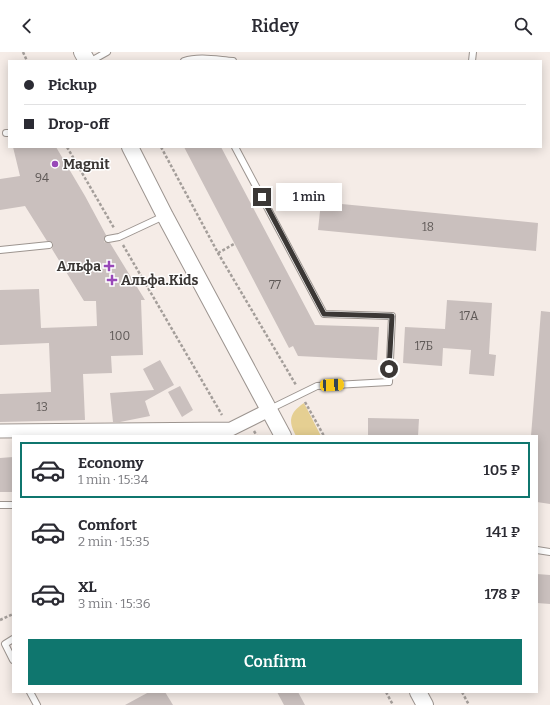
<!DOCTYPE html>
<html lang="en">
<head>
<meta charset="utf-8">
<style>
  body { margin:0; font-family:Bitter,serif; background:#f7f7f7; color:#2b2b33; height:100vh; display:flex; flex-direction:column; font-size:15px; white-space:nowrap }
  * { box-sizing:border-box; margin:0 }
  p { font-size:13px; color:#7c7c81 }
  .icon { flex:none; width:22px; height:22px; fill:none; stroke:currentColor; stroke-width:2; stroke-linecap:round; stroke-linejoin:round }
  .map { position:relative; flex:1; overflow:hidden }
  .sheet { position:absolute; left:12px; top:383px; width:526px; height:258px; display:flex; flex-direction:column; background:#fff; border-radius:0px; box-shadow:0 2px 10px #0003 }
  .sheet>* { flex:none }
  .top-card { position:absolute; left:8px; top:8px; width:534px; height:88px; border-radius:0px; box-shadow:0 2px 10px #0003; display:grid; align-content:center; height:88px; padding:0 16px; background:#fff }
  .end { position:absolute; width:18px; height:18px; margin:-9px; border:5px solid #3b3735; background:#fff; box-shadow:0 0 0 2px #fff }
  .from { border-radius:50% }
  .bubble { position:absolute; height:28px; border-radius:0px; background:#fff; box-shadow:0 2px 10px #0003; font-size:13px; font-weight:600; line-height:28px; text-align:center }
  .car { position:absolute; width:12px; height:24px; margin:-12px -6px; border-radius:5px; box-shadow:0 0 3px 1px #0007; background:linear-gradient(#f5c518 24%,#345 0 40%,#f5c518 0 76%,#345 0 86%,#f5c518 0) }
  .top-card b { display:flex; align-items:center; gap:14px; height:38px; font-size:15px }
  .top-card b+b { border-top:1px solid #e1e1e2 }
  .top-card i { width:10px; height:10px; background:#2b2b33 }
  ul { padding:7px 0 0; list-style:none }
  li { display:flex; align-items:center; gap:12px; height:56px; margin:0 8px 6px; padding:0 8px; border:2px solid transparent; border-radius:0px }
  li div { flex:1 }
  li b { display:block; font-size:15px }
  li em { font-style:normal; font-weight:600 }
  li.active { border-color:#0f766e }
  li>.icon { width:36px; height:36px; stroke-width:1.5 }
  .button { display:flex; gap:8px; margin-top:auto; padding:8px 16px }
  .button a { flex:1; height:46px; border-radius:0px; background:#0f766e; color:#fff; font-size:16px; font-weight:600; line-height:46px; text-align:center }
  header { display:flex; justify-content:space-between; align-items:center; height:52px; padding:0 16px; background:#fff; font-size:18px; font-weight:600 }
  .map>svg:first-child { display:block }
  .green { fill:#e5cf92 }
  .building { fill:#cac0be }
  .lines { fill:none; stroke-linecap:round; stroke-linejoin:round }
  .service-casing { stroke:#9d9590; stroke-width:8 }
  .minor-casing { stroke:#9d9590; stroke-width:15 }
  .tertiary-casing { stroke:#9d9590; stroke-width:18 }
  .path { stroke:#a49e9a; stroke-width:2.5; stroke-dasharray:3 2; stroke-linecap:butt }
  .service { stroke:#fff; stroke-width:6 }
  .minor { stroke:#fff; stroke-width:13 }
  .tertiary { stroke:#fff; stroke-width:16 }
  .route { stroke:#3b3735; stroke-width:5 }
  .poi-dot { fill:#9848b8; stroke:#fff; stroke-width:1.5 }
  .labels { text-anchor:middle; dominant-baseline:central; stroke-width:3; stroke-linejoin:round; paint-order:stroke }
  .number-label { font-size:12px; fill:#5f5957 }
  .poi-label { font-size:14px; font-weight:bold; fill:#3b3735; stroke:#fff; text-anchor:start }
</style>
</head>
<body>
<header><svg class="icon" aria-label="back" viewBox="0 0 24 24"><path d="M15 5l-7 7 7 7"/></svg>Ridey<svg class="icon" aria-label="search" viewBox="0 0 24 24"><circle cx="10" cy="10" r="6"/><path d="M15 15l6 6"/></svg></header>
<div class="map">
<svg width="550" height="653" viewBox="0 0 550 653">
  <rect width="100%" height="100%" fill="#f5ece7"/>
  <path class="green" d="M304 351 321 384H296C288 369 289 361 304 351Z"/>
  <g class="building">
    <polygon points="13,95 56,95 85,144 106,183 104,186 104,190 107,191 110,191 145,248 141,248 143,303 111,304 112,321 83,322 85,368 0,370 0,342 51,340 49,291 0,293 0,238 39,237 41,276 97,274 96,249 84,249 52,197 53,194 53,191 50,189 47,189 25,154 0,158 0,127 20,124"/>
    <polygon points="184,95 221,95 315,273 379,275 377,308 298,304 293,294 289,296"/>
    <polygon points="321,150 538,171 536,199 318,178"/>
    <polygon points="447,248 492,251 489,302 496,303 494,324 469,322 471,298 443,296 442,314 403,311 405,275 445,277"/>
    <polygon points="541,259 550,260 550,452 537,450 537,384 531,384"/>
    <polygon points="160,308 174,333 145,349 150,364 120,370 113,370 110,341 154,338 143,317"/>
    <polygon points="180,334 193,358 182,365 168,340"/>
    <polygon points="368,366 419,367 418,384 368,384"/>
    <polygon points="13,405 13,440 0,440 0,406"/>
    <polygon points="537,522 550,523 550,552 537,551"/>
    <polygon points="149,640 165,640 173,653 125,653"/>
    <polygon points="277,640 298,640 305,653 284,653"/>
  </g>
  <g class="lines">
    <g class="service-casing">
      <g id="service">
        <polyline points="91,9 107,0"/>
        <path d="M184 9C199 4 218 8 233 9"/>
        <polyline points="472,9 473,0"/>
        <polyline points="6,81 9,81"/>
        <polyline points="235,95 324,262 392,264 389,330 317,334 270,357"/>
        <polyline points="108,187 119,185 164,164"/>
        <polyline points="0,198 49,193"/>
        <polyline points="0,453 13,453"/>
        <polyline points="537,498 550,500"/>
        <polyline points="13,587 5,592 13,608"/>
        <polyline points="30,640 37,653"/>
      </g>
    </g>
    <g class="minor-casing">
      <polyline id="minor" points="0,379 231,377 269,358"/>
    </g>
    <g class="tertiary-casing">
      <g id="tertiary">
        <polyline points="82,0 87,9"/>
        <polyline points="130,95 165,164 283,384"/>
        <polyline points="418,640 425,653"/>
      </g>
    </g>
    <g class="path">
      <polyline points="23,0 27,9"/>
      <polyline points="67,95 114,176"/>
      <polyline points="161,95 218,201 296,333"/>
      <polyline points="123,193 222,363"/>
      <polyline points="218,201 234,192"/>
      <polyline points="305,350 324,384"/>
      <polyline points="254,379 257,384"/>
      <polyline points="0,568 13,562"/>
      <polyline points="386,640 393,653"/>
      <polyline points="462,640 469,653"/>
    </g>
    <use href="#service" class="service"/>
    <use href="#minor" class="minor"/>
    <use href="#tertiary" class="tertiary"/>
  </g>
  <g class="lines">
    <polyline class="route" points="262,145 324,262 392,264 389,317"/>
  </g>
  <g class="poi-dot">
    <circle cx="55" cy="112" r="4"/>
    <path d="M107 208h4v4h4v4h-4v4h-4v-4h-4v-4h4z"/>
    <path d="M110 222h4v4h4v4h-4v4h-4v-4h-4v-4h4z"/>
  </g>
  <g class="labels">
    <g class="number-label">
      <text x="42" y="126">94</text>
      <text x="428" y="175">18</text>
      <text x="275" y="233">77</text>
      <text x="469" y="264">17А</text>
      <text x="120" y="284">100</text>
      <text x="424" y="294">17Б</text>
      <text x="42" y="355">13</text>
    </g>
    <g class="poi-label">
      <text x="63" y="112">Magnit</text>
      <text x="101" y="214" text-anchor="end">Альфа</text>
      <text x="121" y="228">Альфа.Kids</text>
    </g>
  </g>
</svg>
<i class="end from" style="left:389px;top:317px"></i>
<i class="end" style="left:262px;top:145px"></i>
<div class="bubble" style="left:276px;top:131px;width:66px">1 min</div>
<i class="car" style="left:332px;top:333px;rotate:87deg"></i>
<div class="top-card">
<b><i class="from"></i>Pickup</b>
<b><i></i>Drop-off</b>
</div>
<section class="sheet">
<ul>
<li class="active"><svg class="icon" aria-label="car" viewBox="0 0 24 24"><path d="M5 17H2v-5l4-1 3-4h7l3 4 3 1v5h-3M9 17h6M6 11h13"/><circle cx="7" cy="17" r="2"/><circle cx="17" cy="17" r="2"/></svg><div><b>Economy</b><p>1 min · 15:34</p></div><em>105 ₽</em></li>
<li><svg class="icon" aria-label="car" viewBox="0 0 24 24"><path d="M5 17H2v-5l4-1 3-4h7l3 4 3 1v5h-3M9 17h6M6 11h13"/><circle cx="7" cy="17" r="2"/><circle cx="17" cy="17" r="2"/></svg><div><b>Comfort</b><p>2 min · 15:35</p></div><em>141 ₽</em></li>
<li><svg class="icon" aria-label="car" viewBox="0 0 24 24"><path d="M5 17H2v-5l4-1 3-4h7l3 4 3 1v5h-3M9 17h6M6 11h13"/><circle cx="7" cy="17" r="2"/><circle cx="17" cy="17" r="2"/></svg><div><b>XL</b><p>3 min · 15:36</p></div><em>178 ₽</em></li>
</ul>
<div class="button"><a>Confirm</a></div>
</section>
</div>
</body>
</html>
